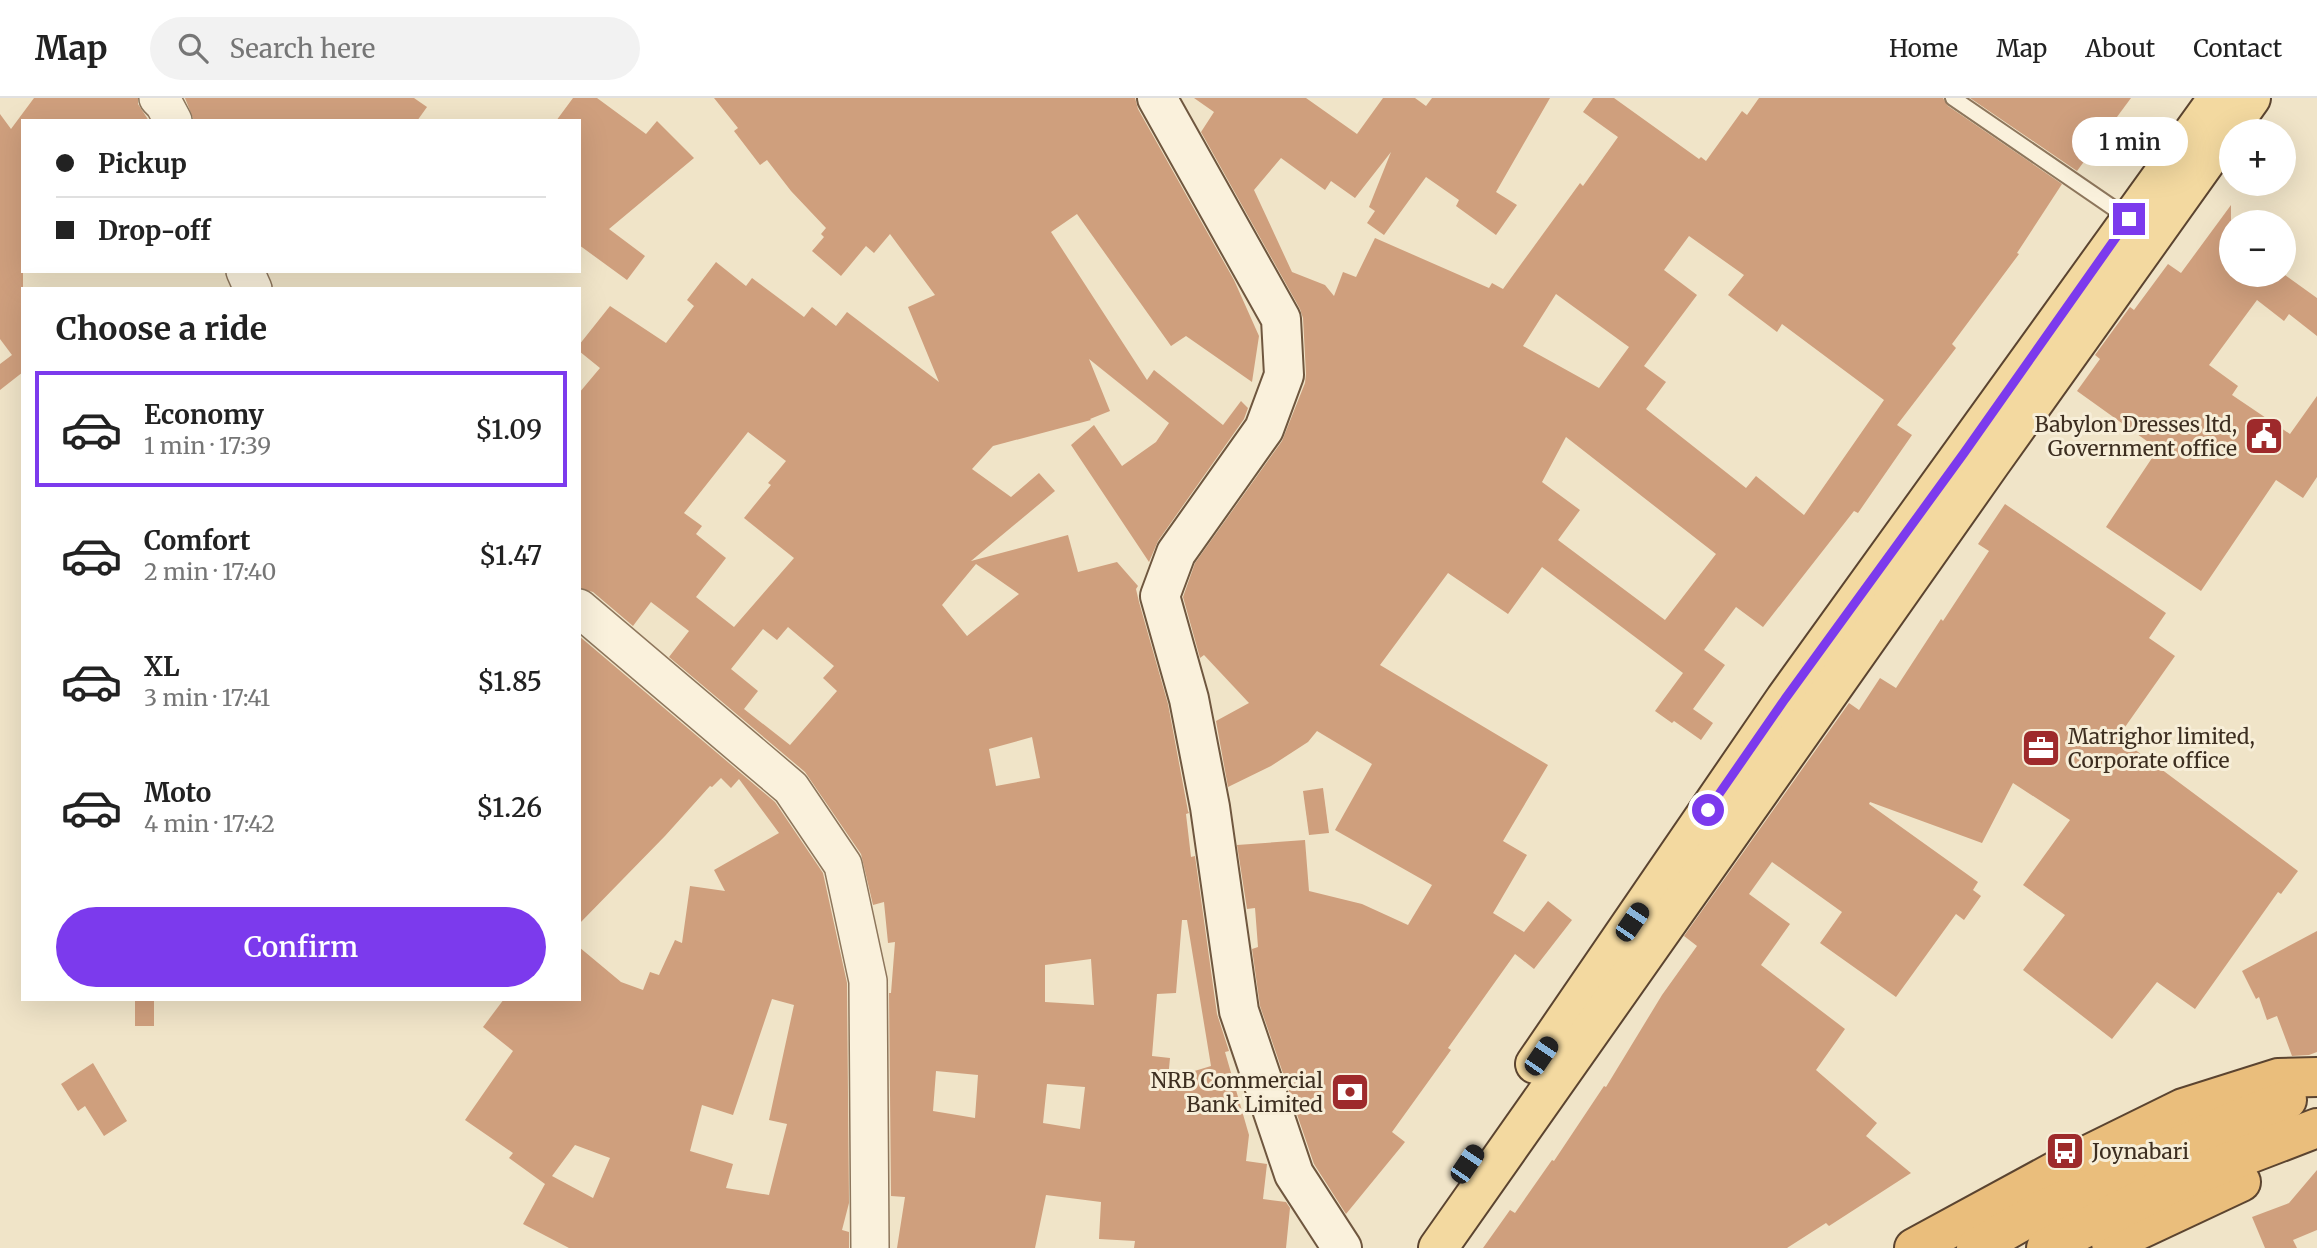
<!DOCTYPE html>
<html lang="en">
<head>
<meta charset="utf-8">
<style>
  body { margin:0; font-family:Merriweather,serif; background:#f2f2f2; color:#222; height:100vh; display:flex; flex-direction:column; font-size:26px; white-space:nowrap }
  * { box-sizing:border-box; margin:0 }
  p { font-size:23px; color:#767676 }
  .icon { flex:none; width:38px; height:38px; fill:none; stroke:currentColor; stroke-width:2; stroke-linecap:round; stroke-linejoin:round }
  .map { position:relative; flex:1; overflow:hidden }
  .side { position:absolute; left:21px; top:189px; width:560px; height:714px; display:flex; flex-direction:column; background:#fff; border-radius:0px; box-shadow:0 7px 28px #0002 }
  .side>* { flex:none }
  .banner { position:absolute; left:21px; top:21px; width:560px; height:154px; border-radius:0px; box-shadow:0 7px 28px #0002; display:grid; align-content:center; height:154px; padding:0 35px; background:#fff }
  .controls { position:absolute; left:2219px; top:21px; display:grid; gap:14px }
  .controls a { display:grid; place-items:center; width:77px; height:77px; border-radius:50%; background:#fff; box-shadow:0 7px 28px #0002; font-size:35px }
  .end { position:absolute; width:32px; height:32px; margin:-16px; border:9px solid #7c3aed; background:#fff; box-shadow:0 0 0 4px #fff }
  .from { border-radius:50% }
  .bubble { position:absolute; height:49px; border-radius:24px; background:#fff; box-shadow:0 7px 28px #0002; font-size:23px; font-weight:600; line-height:49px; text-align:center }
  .car { position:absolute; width:21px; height:42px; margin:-21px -10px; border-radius:9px; box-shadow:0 0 5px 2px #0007; background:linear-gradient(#222 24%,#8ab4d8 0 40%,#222 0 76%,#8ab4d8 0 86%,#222 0) }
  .banner b { display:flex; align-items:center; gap:24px; height:66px; font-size:26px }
  .banner b+b { border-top:2px solid #e0e0e0 }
  .banner i { width:18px; height:18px; background:#222 }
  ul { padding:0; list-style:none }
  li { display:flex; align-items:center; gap:21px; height:116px; margin:0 14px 10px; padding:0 21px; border:4px solid transparent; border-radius:0px }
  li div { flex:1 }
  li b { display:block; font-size:26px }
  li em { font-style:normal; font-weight:600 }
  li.current { border-color:#7c3aed }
  li>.icon { width:63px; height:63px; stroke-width:1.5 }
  h2 { padding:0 35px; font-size:32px; line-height:84px }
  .action { display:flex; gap:14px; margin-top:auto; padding:14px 35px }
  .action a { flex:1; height:80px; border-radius:42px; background:#7c3aed; color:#fff; font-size:28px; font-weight:600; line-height:80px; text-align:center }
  header { display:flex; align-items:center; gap:42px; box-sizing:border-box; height:98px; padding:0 35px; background:#fff; border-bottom:2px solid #e0e0e0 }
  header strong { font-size:33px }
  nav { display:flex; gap:38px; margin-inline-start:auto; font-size:24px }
  .search { width:490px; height:63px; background:#f2f2f2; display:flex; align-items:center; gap:18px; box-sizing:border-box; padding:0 24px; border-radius:38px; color:#767676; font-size:26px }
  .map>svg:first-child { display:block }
  .building { fill:#cf9f7d; fill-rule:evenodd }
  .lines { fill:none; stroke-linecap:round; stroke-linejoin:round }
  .service-casing { stroke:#8d765c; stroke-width:18 }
  .tertiary-casing { stroke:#8d765c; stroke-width:40 }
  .secondary-casing { stroke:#6f573f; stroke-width:42 }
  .primary-casing { stroke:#5b4430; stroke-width:42 }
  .trunk-casing { stroke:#5b4430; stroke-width:42 }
  .service { stroke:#faf1dc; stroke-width:14 }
  .tertiary { stroke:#faf1dc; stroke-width:37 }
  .secondary { stroke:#faf1dc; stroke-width:38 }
  .primary { stroke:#f3d9a0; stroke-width:38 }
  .trunk { stroke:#eabe7c; stroke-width:38 }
  .route { stroke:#7c3aed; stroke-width:9 }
  .labels { text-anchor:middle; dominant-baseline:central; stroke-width:6; stroke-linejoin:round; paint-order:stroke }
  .poi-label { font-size:21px; fill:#3d2e20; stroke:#f7eed8; text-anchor:end }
</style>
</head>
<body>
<header>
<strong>Map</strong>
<div class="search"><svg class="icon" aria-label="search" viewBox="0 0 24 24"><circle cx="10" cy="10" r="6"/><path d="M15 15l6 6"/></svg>Search here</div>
<nav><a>Home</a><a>Map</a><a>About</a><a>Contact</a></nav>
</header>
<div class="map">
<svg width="2317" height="1150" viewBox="0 0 2317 1150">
  <rect width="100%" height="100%" fill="#f0e4c8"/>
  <g class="building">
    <polygon points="34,0 138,0 138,6 149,23 23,23 23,274 0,292 0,266 12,257 0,241 0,16 11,31"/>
    <polygon points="185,0 414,0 427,9 417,23 194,23"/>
    <polygon points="573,0 597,0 646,36 657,23 694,60 609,131 645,158 627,182 579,147 579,23 556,23"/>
    <path d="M714 0H1135L1138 11 1234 182 1259 238 1252 284 1186 238 1171 248 1077 116 1051 134 1147 282 1154 272 1223 327 1241 303 1248 310 1244 321 1158 443 1149 464 1071 347 1094 327 1122 368 1156 344 1169 325 1089 261 1110 313 1090 321 1091 322 993 348 972 371 1011 399 1039 375 1055 393 971 463 1068 437 1078 474 1117 464 1138 488 1136 491 1139 504 1168 606 1188 713 1189 715 1186 716 1191 759 1195 758 1217 916 1229 953 1225 954 1249 1037 1246 1063 1267 1066 1263 1101 1286 1104 1290 1110 1286 1150H1134L1135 1143 1099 1141 1101 1104 1046 1097 1035 1150H897L905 1099 891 1098 889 895H891L895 844 888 845 884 804 873 807 861 756 805 674 669 559 689 533 651 504 633 528 593 494 579 490V295L600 270 579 253V247L610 208 666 245 694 208 687 202 716 164 746 188 752 180 804 219 812 209 836 228 847 214 939 284 908 209 935 197 890 136 874 155 866 148 841 178 812 153 824 139 821 136 826 130 791 93 767 62 760 67 734 33 738 30ZM748 334 786 363 768 385 771 387 744 420 794 460 734 529 696 499 726 460 696 436 702 428 684 415ZM976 466 1019 496 967 538 942 507ZM788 529 834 568 823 580 837 593 790 647 744 611 758 593 731 571 763 531 777 542ZM1032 639 1040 680 996 688 989 651ZM1182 822H1187L1211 968 1168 981 1170 960 1152 958 1157 896 1176 895ZM1091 861 1094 907 1045 904V867ZM936 973 978 977 975 1020 933 1013ZM1047 986 1085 989 1080 1031 1043 1025Z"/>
    <path d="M1194 0H1306L1357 36 1383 0H1415L1426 8 1432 0H1550L1496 94 1517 107 1496 137 1456 108 1459 102 1426 79 1384 137 1367 125 1375 113 1369 109 1391 54 1355 100 1331 83 1325 92 1281 60 1254 92 1292 174 1325 187 1334 198 1343 174 1356 179 1375 140 1489 190 1492 185 1503 191 1580 85 1583 88 1618 39 1583 14 1593 0H1614L1699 61 1701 59 1706 63 1742 13 1747 17 1759 0H1943L1948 8 2062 86 2017 155 2019 156 1952 246 1956 250 1897 327 1912 337 1858 415 1854 413 1763 529 1736 509 1704 552 1725 567 1693 611 1713 625 1701 642 1674 623 1672 625 1655 613 1683 575 1542 469 1508 516 1448 475 1380 567 1548 667 1503 743 1527 757 1493 815 1524 834 1548 803 1572 822 1534 871 1515 856 1448 950 1451 952 1392 1034 1405 1044 1346 1116 1314 1066 1260 908 1252 851 1258 849 1255 810 1247 811 1237 747 1305 742 1309 793 1362 806 1408 827 1432 787 1335 732 1372 666 1317 633 1308 644 1271 668 1228 689 1216 623 1249 605 1204 557 1200 560 1183 499 1195 465 1282 343 1305 285 1306 276 1303 220 1300 211 1201 34 1214 14ZM1689 138 1744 177 1728 197 1777 234 1782 226 1884 302 1804 417 1756 378 1746 390 1646 311 1666 284 1644 268 1697 197 1664 172ZM1556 196 1629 249 1599 290 1523 248ZM1566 339 1716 456 1665 522 1558 442 1580 412 1542 384Z"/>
    <polygon points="1970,0 2131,0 2077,73"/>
    <polygon points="2231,107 2231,177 2285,177 2317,200 2317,238 2289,216 2284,223 2257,202 2209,267 2238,288 2232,297 2290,336 2317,298 2317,379 2303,400 2276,382 2201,493 2106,429 2158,351 2077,293 2100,261 2095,257 2130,209 2134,212 2168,166 2181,175"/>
    <polygon points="2005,406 2166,515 2149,540 2175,558 2118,639 2298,773 2281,796 2278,794 2195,911 2157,884 2112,941 2023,872 2065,817 2023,787 2070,722 2013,685 1982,745 1870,704 1869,706 1978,784 1973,792 1981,798 1964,822 1956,816 1896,899 1820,845 1842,814 1772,764 1749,796 1790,826 1761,867 1845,931 1816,972 1877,1025 1866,1038 1911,1075 1829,1128 1826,1125 1787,1150 1483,1150 1510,1112 1515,1115 1552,1062 1554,1063 1604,988 1606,989 1662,897 1697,848 1684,838 1849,605 1859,612 1880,580 1896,590 1941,521 1943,523 1989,453 1978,446"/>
    <path d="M579 538 775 704 823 775 847 885 849 1105 842 1132 849 1134V1150H569L523 1126 545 1086 509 1060 513 1055 465 1022 513 953 483 929 504 901H579V849L621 884 643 892 650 874 659 877 675 842 682 845 690 788 725 793 714 772 779 735 739 681 731 690 721 680 712 689 710 688 665 738 579 826ZM772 901 794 907 769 1022 787 1026 769 1097 726 1090 733 1066 690 1053 702 1007 733 1017ZM575 1047 610 1060 593 1100 552 1078Z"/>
    <polygon points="1323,690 1329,735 1309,737 1303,693"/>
    <polygon points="2317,833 2317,954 2309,957 2292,958 2277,918 2267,922 2259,899 2256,901 2242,873"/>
    <rect x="135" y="901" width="19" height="27"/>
    <polygon points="93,965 127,1023 104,1038 85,1008 78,1013 61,986"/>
    <polygon points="2317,1072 2317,1132 2293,1142 2297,1150 2265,1150 2252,1119 2289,1105"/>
  </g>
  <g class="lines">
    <g class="service-casing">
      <polyline id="service" points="1953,0 2128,120"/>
    </g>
    <g class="tertiary-casing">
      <g id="tertiary">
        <polyline points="158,0 164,6 173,23"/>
        <polyline points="245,173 253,191"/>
        <polyline points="579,510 791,690 843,767 868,883 870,1150"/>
      </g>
    </g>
    <g class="secondary-casing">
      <polyline id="secondary" points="1157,0 1281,221 1284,277 1264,331 1176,455 1160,498 1189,601 1210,709 1239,913 1294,1076 1342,1150"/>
    </g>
    <g class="primary-casing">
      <g id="primary">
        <polyline points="1535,966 1785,601 2218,0"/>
        <polyline points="1438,1150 1990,366 2251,0"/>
      </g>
    </g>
    <g class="trunk-casing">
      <g id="trunk">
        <polyline points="2111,1145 2241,1084"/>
        <polyline points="1914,1150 2063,1069 2183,1010 2278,980 2317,979"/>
        <polyline points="1976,1150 2040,1113 2240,1020 2287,1002"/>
        <polyline points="2046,1150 2171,1086 2317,1030"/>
      </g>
    </g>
    <use href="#service" class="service"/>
    <use href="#tertiary" class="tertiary"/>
    <use href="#secondary" class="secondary"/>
    <use href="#primary" class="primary"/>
    <use href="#trunk" class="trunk"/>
  </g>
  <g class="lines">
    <polyline class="route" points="1708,712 1785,601 1964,355 2129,121"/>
  </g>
  <defs>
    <g id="civic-square" transform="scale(2.0125)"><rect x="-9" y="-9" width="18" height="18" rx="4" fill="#9e2a2b" stroke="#f7eed8"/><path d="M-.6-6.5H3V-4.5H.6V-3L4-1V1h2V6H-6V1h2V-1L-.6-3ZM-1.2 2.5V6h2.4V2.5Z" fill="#fff"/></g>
    <g id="office-square" transform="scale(2.0125)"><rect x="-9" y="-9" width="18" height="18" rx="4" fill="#9e2a2b" stroke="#f7eed8"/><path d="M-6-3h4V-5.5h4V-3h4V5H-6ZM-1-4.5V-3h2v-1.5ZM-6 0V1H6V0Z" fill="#fff"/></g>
    <g id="bank-square" transform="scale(2.0125)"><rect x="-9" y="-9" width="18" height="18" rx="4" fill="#9e2a2b" stroke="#f7eed8"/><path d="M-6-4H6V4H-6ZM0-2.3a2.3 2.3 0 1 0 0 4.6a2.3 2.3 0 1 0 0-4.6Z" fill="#fff"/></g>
    <g id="bus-square" transform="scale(2.0125)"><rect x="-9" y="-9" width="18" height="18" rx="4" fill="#9e2a2b" stroke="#f7eed8"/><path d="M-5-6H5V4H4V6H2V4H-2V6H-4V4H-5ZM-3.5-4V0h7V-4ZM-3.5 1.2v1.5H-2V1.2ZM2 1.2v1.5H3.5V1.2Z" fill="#fff"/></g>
  </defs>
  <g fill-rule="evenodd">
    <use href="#civic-square" x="2264" y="338"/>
    <use href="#office-square" x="2041" y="650"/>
    <use href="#bank-square" x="1350" y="994"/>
    <use href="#bus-square" x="2065" y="1053"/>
  </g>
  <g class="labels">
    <g class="poi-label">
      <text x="2237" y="326">Babylon Dresses ltd,<tspan x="2237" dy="24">Government office</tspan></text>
      <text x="2068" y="638" text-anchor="start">Matrighor limited,<tspan x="2068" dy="24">Corporate office</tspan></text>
      <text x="1323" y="982">NRB Commercial<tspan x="1323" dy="24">Bank Limited</tspan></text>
      <text x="2092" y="1053" text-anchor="start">Joynabari</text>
    </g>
  </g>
</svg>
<div class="controls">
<a>+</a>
<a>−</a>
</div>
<i class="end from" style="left:1708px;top:712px"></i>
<i class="end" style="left:2129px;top:121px"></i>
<div class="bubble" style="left:2072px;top:19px;width:116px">1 min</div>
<i class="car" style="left:1632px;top:824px;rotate:34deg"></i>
<i class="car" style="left:1541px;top:958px;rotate:34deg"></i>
<i class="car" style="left:1467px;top:1066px;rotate:34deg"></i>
<div class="banner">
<b><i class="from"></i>Pickup</b>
<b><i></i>Drop-off</b>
</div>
<section class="side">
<h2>Choose a ride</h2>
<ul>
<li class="current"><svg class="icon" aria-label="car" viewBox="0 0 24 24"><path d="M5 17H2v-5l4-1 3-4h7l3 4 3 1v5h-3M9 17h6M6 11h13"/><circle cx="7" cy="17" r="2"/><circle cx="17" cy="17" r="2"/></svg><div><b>Economy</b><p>1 min · 17:39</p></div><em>$1.09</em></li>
<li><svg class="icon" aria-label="car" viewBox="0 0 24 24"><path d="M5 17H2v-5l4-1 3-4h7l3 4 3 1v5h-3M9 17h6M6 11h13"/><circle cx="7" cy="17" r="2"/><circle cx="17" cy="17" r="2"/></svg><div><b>Comfort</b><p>2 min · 17:40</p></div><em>$1.47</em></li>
<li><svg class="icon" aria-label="car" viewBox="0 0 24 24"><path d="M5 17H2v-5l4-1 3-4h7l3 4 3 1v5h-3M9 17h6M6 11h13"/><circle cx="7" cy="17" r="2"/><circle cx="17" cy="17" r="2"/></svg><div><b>XL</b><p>3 min · 17:41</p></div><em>$1.85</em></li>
<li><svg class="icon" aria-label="car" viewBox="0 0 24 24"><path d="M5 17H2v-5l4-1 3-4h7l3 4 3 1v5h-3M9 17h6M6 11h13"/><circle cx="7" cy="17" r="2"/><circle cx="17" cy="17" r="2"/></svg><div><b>Moto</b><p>4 min · 17:42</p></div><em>$1.26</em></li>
</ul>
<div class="action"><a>Confirm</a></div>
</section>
</div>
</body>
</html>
